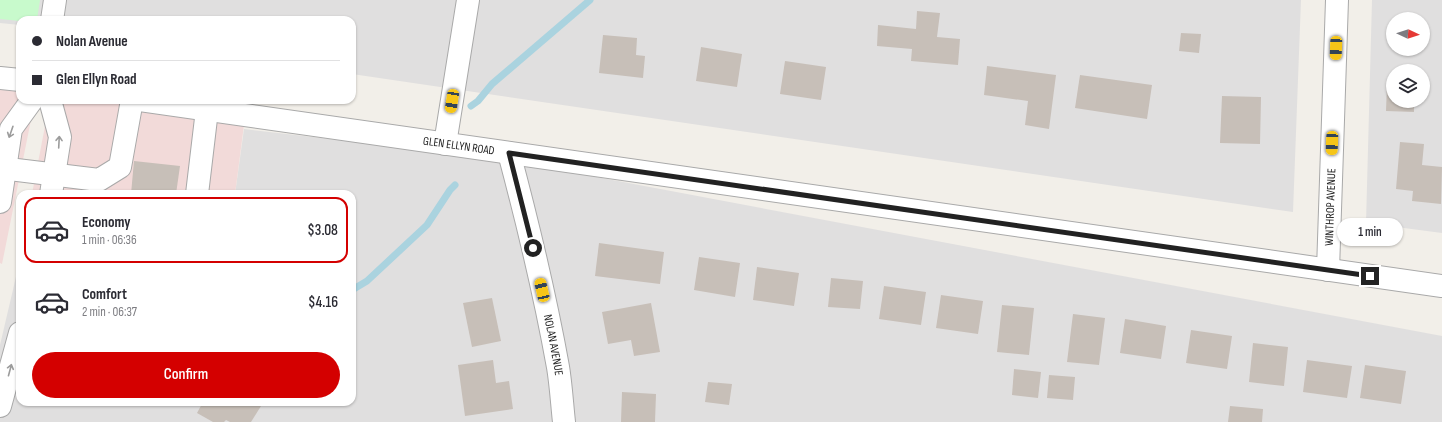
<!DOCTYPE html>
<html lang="en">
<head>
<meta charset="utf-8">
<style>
  body { margin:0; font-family:"Sofia Sans Condensed",sans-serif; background:#f2f2f3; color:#2b2b33; height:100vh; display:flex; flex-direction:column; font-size:15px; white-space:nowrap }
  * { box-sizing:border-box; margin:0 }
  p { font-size:13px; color:#7c7c81 }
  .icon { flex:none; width:22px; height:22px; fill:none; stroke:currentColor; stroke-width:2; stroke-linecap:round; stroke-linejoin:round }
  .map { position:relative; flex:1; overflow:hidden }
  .panel { position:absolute; left:16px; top:190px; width:340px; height:216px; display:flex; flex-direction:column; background:#fff; border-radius:12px; box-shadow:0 1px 3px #0004 }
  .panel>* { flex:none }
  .top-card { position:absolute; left:16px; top:16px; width:340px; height:88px; border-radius:12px; box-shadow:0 1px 3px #0004; display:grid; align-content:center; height:88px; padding:0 16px; background:#fff }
  .needle { width:26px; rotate:94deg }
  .buttons { position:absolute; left:1386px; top:12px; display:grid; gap:8px }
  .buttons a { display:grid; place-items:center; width:44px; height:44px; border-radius:50%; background:#fff; box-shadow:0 1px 3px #0004; font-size:20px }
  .end { position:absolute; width:18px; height:18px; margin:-9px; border:5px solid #222; background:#fff; box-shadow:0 0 0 2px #fff }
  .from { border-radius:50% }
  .bubble { position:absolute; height:28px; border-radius:14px; background:#fff; box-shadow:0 1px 3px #0004; font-size:13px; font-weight:600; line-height:28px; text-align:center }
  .car { position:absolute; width:12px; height:24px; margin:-12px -6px; border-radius:5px; box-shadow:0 0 3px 1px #0007; background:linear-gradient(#f5c518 24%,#345 0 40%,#f5c518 0 76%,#345 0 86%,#f5c518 0) }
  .top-card b { display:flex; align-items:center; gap:14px; height:38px; font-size:15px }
  .top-card b+b { border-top:1px solid #e1e1e2 }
  .top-card i { width:10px; height:10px; background:#2b2b33 }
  ul { padding:7px 0 0; list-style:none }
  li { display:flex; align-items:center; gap:12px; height:66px; margin:0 8px 6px; padding:0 8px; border:2px solid transparent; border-radius:12px }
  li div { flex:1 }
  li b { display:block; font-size:15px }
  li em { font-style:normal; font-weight:600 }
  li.current { border-color:#d40000 }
  li>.icon { width:36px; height:36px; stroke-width:1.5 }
  .action { display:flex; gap:8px; margin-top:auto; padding:8px 16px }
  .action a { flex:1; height:46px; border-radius:24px; background:#d40000; color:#fff; font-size:16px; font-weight:600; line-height:46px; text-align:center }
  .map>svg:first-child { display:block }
  .residential { fill:#e0dfdf; fill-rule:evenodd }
  .commercial { fill:#f2dad9 }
  .park { fill:#c8facc }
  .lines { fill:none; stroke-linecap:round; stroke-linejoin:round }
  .stream { stroke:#aad3df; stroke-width:7 }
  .building { fill:#c7bfb8 }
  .minor-casing { stroke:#a9a9a9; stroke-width:24 }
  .minor { stroke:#fff; stroke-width:22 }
  .oneway { stroke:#9c9c9c }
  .route { stroke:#222; stroke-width:5 }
  .labels { text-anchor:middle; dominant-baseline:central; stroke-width:3.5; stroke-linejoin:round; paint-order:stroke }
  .street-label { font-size:12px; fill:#222; stroke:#fff }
</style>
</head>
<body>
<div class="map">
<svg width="1442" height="422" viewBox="0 0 1442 422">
  <rect width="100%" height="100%" fill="#f2efe9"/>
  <g class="residential">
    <polygon points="0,0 1301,0 1293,212 352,74 352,20 20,20 20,25 0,23"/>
    <path d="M1372 0H1442V233L1366 223ZM1393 19H1423V49H1393ZM1393 71H1423V101H1393Z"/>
    <polygon points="244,129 504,159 538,294 558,422 0,422 0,345 19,264 20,264 20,402 352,402 352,194 235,194"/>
    <polygon points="522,163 1442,336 1442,422 571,422"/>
  </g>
  <g class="commercial">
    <polygon points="0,89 20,92 20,100 35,100 2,264 0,263"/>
    <polygon points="50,100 125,100 245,117 235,194 32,194"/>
  </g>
  <polygon class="park" points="0,0 40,0 37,20 20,20 20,21 0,19"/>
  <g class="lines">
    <g class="stream">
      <polyline points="471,106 478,101 492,84 590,0"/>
      <polyline points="352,290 367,281 427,225 450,190 455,185"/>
    </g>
  </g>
  <g class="building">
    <polygon points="917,11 940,13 937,37 960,39 958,65 911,61 912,49 877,46 878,25 916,29"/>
    <polygon points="1181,33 1201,34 1199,53 1179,51"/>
    <polygon points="603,35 637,38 636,55 645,56 643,78 599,73"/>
    <polygon points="701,47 742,54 737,87 696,81"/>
    <polygon points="785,61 826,67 821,100 780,94"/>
    <polygon points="987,66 1056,75 1049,129 1025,125 1028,101 984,95"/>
    <polygon points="1080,75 1152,85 1147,119 1075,108"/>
    <polygon points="1387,84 1393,84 1393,101 1414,101 1414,112 1386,111"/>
    <polygon points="1222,96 1261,97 1260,144 1220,143"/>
    <polygon points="1400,142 1424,144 1422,165 1442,167 1441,204 1412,201 1413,191 1396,189"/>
    <polygon points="134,161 180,166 176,194 131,194"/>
    <polygon points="599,243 664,252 660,284 595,276"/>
    <polygon points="699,257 740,263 735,297 694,290"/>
    <polygon points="757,267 799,273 794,306 753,300"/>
    <polygon points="831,278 863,281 860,309 828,307"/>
    <polygon points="884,286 926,292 921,325 879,319"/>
    <polygon points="941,295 983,301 978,334 936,328"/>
    <polygon points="492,298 501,341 472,347 463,303"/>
    <polygon points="651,303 660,352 634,356 631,340 608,344 602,312"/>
    <polygon points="1002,305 1034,308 1029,355 997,352"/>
    <polygon points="1073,314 1105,318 1099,365 1067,362"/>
    <polygon points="1125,319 1166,326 1161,359 1120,353"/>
    <polygon points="1191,330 1232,336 1227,369 1186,363"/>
    <polygon points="1253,343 1288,347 1284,386 1249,382"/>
    <polygon points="493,360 496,383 509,381 513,409 465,416 458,365"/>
    <polygon points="1307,360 1352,366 1347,398 1303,392"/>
    <polygon points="1365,365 1406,371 1401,404 1360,398"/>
    <polygon points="1014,369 1041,372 1038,398 1012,395"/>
    <polygon points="1049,375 1075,377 1073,400 1047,398"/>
    <polygon points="708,382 732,384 729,405 705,402"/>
    <polygon points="622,392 656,394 655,422 621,422"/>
    <polygon points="203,402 254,402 261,406 251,422 230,422 226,420 224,422 213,422 197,413"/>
    <polygon points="1230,406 1263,409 1262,422 1228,422"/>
  </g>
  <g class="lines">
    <g class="minor-casing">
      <g id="minor">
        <polyline points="52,20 55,0"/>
        <polyline points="0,78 20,80"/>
        <polyline points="50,100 60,137 51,194"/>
        <path id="s1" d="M140 100 1442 286"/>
        <polyline points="445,144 468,0"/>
        <path id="s2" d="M509 153C528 224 545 295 558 367 561 385 562 404 564 422"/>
        <polyline points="0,168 99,180 120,167 132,100"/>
        <polyline points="197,194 207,110"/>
        <polyline points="0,202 11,129 32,100"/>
        <path id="s3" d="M1328 270 1337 0"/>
        <polyline points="0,406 20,333"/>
      </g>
    </g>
    <use href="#minor" class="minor"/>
  </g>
  <defs><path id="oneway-shaft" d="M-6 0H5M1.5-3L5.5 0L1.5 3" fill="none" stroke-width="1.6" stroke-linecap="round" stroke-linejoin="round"/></defs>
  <g class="oneway">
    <use href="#oneway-shaft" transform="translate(11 132) rotate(109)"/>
    <use href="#oneway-shaft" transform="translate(59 142) rotate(-87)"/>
    <use href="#oneway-shaft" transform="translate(10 370) rotate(-75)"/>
  </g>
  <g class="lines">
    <polyline class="route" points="533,248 509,153 1370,276"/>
  </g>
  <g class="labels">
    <g class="street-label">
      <text stroke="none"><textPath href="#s1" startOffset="322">GLEN ELLYN ROAD</textPath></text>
      <text stroke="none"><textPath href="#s3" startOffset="63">WINTHROP AVENUE</textPath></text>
      <text stroke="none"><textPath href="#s2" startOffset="197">NOLAN AVENUE</textPath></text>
    </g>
  </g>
</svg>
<div class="buttons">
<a><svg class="needle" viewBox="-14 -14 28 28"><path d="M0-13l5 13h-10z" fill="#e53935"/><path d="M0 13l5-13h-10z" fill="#7c7c81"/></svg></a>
<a><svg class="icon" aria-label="layers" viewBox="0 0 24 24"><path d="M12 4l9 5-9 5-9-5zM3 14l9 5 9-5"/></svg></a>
</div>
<i class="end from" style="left:533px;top:248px"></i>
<i class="end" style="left:1370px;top:276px"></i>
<div class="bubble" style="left:1337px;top:218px;width:66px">1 min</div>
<i class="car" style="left:1336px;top:48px;rotate:182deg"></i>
<i class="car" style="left:452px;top:101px;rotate:189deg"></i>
<i class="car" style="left:1332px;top:143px;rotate:182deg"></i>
<i class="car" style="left:542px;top:290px;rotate:347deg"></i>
<div class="top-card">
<b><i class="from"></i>Nolan Avenue</b>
<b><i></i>Glen Ellyn Road</b>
</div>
<section class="panel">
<ul>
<li class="current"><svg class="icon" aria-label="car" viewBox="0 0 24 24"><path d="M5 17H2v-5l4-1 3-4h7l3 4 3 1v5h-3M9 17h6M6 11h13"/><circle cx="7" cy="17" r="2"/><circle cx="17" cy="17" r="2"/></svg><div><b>Economy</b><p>1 min · 06:36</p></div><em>$3.08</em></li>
<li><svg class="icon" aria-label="car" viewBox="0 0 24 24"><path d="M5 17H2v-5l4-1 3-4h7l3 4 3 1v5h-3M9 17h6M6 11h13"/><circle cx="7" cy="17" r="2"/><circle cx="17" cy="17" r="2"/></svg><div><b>Comfort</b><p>2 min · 06:37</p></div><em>$4.16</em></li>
</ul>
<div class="action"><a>Confirm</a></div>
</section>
</div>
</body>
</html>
